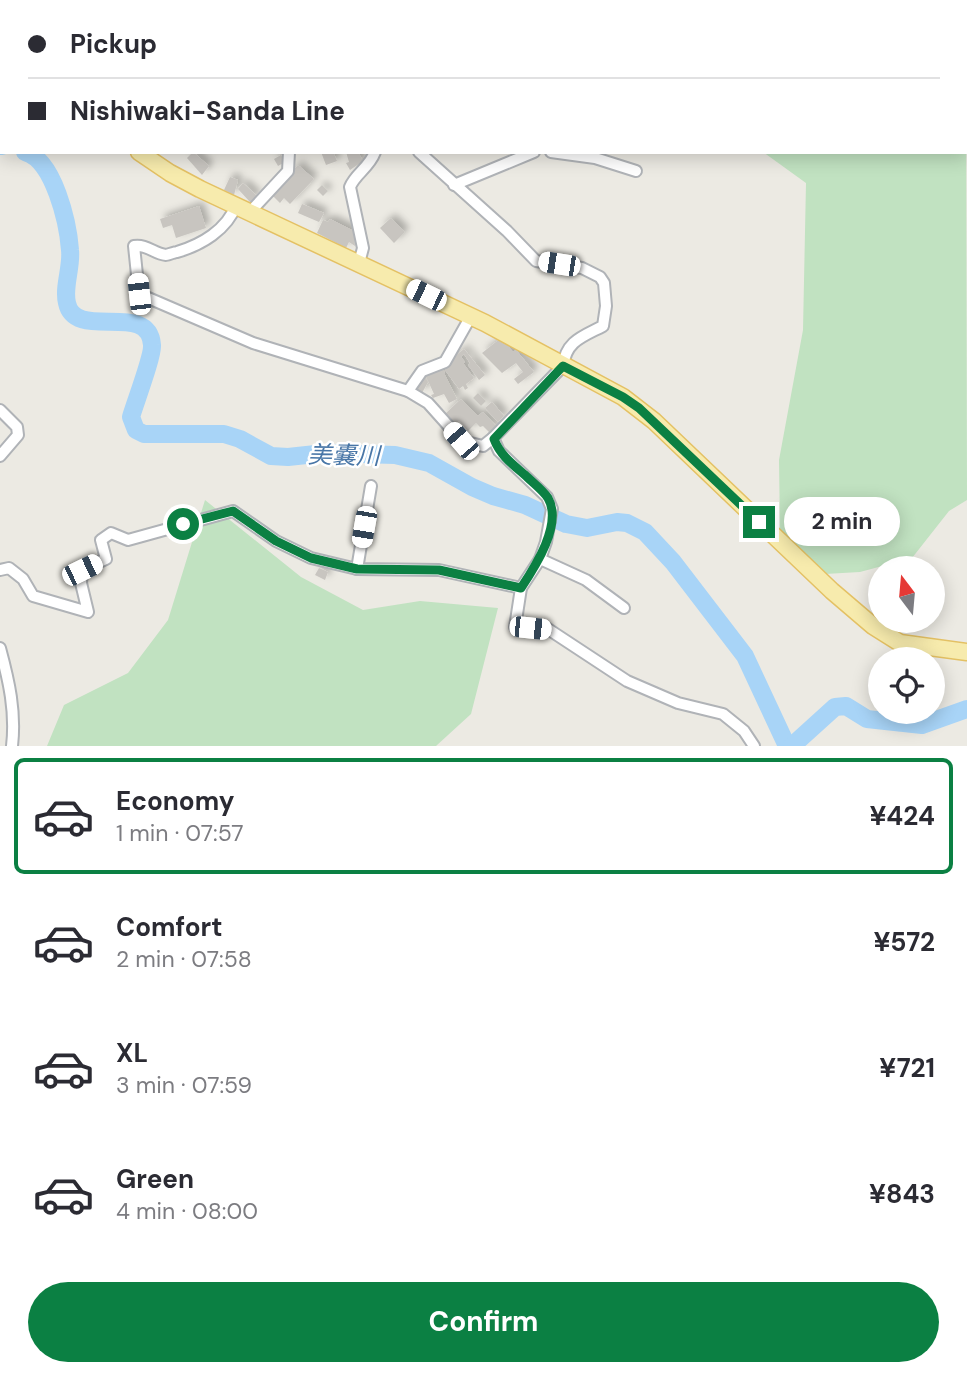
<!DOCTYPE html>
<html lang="en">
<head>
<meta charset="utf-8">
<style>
  body { margin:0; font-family:"DM Sans","Noto Sans JP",sans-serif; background:#f2f2f3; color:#2b2b33; height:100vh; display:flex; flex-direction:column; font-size:26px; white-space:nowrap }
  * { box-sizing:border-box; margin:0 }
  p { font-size:23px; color:#7c7c81 }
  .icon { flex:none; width:38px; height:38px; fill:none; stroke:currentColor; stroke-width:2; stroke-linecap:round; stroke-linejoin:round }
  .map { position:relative; height:746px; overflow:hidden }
  .drawer { display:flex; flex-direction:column; background:#fff; flex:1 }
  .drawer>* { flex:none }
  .guide { position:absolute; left:0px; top:0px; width:968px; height:154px; box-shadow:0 4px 18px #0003; display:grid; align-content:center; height:154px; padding:0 28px; background:#fff }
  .needle { width:46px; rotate:344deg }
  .tools { position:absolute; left:868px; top:556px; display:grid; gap:14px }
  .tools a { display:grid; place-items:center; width:77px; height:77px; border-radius:50%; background:#fff; box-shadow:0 4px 18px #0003; font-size:35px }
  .end { position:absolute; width:32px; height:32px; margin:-16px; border:9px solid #0b8043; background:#fff; box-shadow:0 0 0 4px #fff }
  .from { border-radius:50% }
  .bubble { position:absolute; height:49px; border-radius:24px; background:#fff; box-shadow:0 4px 18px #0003; font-size:23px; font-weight:700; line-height:49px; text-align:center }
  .car { position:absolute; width:21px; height:42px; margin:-21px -10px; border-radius:9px; box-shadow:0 0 5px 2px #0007; background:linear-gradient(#fff 24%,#345 0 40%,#fff 0 76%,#345 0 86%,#fff 0) }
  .guide b { display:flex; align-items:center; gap:24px; height:66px; font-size:26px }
  .guide b+b { border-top:2px solid #e1e1e2 }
  .guide i { width:18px; height:18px; background:#2b2b33 }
  ul { padding:12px 0 0; list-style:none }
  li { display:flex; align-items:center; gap:21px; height:116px; margin:0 14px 10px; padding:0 14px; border:4px solid transparent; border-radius:10px }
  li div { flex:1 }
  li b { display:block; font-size:26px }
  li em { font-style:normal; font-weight:700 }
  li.current { border-color:#0b8043 }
  li>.icon { width:63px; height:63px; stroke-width:1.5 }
  .button { display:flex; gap:14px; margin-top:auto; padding:14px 28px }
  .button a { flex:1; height:80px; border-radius:42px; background:#0b8043; color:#fff; font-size:28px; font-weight:700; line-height:80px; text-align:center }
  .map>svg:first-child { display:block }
  .green { fill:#c1e2c1 }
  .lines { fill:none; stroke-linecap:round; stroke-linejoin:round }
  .river { stroke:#a8d4f7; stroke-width:18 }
  .building { fill:#c8c5c0; filter:url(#shadow) }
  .street-casing { stroke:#b0b3b7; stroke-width:14 }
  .primary-casing { stroke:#e4c164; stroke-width:19 }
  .path { stroke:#9cc2a7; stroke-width:2; stroke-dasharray:7 3.5; stroke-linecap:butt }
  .street { stroke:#fff; stroke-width:10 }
  .primary { stroke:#f7ebad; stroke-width:16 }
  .route { stroke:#0b8043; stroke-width:9 }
  .labels { text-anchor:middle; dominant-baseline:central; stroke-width:5; stroke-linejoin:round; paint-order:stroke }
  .water-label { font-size:24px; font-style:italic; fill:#4876a7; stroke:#fff }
</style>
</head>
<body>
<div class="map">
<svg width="967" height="746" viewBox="0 0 967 746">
  <defs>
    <filter id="shadow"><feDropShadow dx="4.5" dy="-4.5" stdDeviation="3.5" flood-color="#0004"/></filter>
  </defs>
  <rect width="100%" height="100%" fill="#eceae3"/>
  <g class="green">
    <polygon points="521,0 830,0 832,2 523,2"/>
    <polygon points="966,73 967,500 949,511 912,558 860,572 825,574 780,530 779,460 803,330 806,183 763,152 966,152"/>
    <polygon points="205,500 301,577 363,610 420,601 498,608 471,714 436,746 47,746 64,705 128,673 168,620"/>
  </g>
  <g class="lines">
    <g class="river">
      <polyline points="0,146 2,146"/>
      <path d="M25 152C54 160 68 223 70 250 72 267 63 287 67 303 75 342 149 300 152 345 153 356 135 403 131 417L136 430 144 434H224L240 439 271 456 288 457 325 453 395 455 429 463 472 487 493 496 525 505 566 524 587 528 617 522 627 523 645 532 673 562 745 656 787 746"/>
      <polyline points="792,746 835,707 846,706 867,719 922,725 967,709"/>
    </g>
  </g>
  <g class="building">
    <polygon points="193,152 209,166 202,175 187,158"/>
    <polygon points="321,152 333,152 337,161 326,165"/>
    <polygon points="346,152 358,152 363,161 350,170 346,163 349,162"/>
    <polygon points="281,155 285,162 278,166 274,159"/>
    <polygon points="298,165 314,179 290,204 284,198 280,203 271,194"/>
    <polygon points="230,177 238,180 234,195 224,190"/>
    <polygon points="243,183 257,196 250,202 238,189"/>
    <polygon points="322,185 328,191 323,196 317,190"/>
    <polygon points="302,204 324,213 319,222 298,213"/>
    <polygon points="199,206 206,228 176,238 172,225 163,228 160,219"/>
    <polygon points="391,218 405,232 394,243 380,228"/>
    <polygon points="330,219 354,231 355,246 349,242 346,248 317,233 323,220 328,222"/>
    <polygon points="501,338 513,352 516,350 534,372 518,384 514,379 523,372 516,363 502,373 482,353"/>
    <polygon points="464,349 485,375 479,380 468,365 470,363 464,354 461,357 465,362 463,363 474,378 466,384 468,388 465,390 463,386 459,389 445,370 446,369 444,365"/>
    <polygon points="443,365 445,375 457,399 449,403 444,394 433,398 431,395 434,394 424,372"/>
    <polygon points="423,374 428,382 422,393 415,388"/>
    <polygon points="478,393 486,401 481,406 473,398"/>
    <polygon points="461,399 478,416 483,412 497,427 490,433 483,426 480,427 476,423 468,431 459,421 454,425 444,415"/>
    <polygon points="492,402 504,416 498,422 485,408"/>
    <polygon points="319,568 328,572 325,580 315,575"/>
  </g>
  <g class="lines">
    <g class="street-casing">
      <g id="street">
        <polyline points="226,0 230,2"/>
        <polyline points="101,2 103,0"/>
        <polyline points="0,69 2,68"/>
        <path d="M419 152 507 231 536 261 582 268 600 277 604 283 606 306 603 326C582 337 566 341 563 366L493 438 499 451 547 497 552 509 546 542 540 559 521 588 515 627 548 629 627 681 678 703 723 714 744 731 754 746"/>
        <polyline points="551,152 595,158 636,171"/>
        <polyline points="454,185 534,152"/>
        <path d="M236 205C227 230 201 245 177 252 175 252 167 255 166 255 154 254 147 244 134 246L139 294 253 343 408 391 428 403 462 441 483 446 493 438"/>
        <polyline points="250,212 288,171 289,152"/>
        <path d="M359 263 363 248 350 187C355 174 369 168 375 152"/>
        <polyline points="408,391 422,371 445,362 471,316"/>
        <polyline points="0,410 17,427 18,435 0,456"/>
        <polyline points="540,559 586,580 624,608"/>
        <polyline points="357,569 371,486"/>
        <polyline points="0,570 9,568 23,579 33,596 88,612 81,583 82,570 106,559 101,540 111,533 128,540 233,511 276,541 311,558 357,569 439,570 521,588"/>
        <path d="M0 648C9 681 16 712 12 746"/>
      </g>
    </g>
    <g class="primary-casing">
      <g id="primary">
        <polyline points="19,0 21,2"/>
        <polyline points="139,152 170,173 200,189 485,323 623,397 654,421 832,591 873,626 900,643 967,652"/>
      </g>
    </g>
    <polyline class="path" points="321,2 322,0"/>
    <use href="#street" class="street"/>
    <use href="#primary" class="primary"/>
  </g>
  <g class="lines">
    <path class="route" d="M183 524 233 511 276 541 311 558 357 569 439 570 521 588C535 567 563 524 548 498 543 490 532 482 525 475 512 464 500 455 494 439L563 366 623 397 639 408 759 522"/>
  </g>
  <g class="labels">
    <g class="water-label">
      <text transform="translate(344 455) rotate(1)">美嚢川</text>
    </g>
  </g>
</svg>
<div class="tools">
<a><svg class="needle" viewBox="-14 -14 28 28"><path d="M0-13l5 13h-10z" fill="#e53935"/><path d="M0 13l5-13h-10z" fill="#7c7c81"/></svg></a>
<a><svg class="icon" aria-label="locate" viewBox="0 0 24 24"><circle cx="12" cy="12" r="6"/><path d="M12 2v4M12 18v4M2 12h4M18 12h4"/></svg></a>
</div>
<i class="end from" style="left:183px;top:524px"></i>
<i class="end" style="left:759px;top:522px"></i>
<div class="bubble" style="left:784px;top:497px;width:116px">2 min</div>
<i class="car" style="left:559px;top:264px;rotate:279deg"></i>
<i class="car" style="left:139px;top:294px;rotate:354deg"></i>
<i class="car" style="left:426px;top:295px;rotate:296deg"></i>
<i class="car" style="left:461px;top:441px;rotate:319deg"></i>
<i class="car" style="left:364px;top:527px;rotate:190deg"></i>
<i class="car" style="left:82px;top:570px;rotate:64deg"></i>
<i class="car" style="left:530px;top:628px;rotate:96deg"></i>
<div class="guide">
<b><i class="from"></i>Pickup</b>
<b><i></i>Nishiwaki-Sanda Line</b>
</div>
</div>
<section class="drawer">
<ul>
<li class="current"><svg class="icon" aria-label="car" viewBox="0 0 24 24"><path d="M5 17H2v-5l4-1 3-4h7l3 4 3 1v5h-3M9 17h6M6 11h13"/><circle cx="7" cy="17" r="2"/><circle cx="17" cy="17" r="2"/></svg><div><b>Economy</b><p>1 min · 07:57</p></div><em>¥424</em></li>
<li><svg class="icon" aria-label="car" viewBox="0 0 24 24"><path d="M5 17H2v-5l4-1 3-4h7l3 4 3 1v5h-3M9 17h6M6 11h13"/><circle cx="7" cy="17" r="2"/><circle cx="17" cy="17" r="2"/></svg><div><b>Comfort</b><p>2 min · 07:58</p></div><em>¥572</em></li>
<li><svg class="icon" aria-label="car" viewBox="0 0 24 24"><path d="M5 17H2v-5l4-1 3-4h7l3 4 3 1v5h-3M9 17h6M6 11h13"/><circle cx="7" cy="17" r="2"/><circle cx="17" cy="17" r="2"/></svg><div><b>XL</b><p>3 min · 07:59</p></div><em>¥721</em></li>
<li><svg class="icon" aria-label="car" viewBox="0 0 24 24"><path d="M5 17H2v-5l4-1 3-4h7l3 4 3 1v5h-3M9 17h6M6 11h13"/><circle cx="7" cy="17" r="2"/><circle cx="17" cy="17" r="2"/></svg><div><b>Green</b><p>4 min · 08:00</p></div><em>¥843</em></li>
</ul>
<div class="button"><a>Confirm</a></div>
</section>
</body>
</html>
